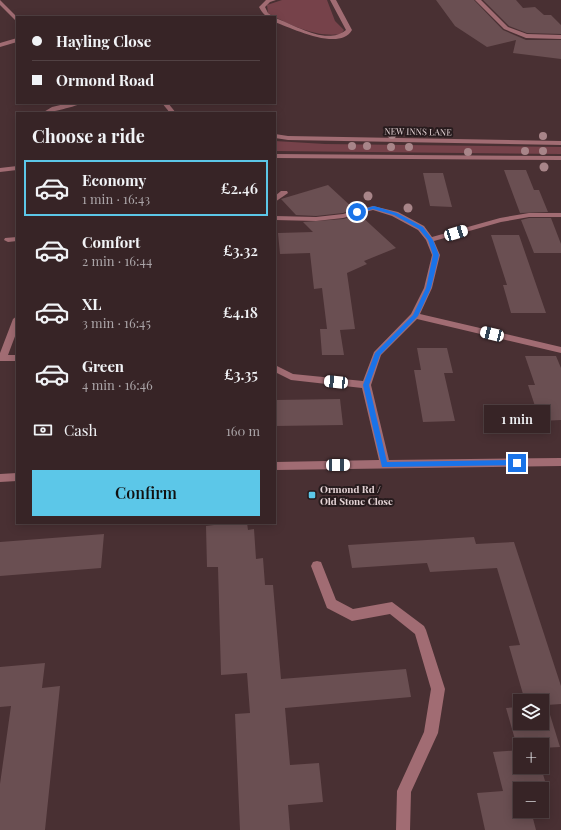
<!DOCTYPE html>
<html lang="en">
<head>
<meta charset="utf-8">
<style>
  body { margin:0; font-family:"Playfair Display",serif; background:#3e2c2e; color:#f1f3f6; height:100vh; display:flex; flex-direction:column; font-size:15px; white-space:nowrap }
  * { box-sizing:border-box; margin:0 }
  p { font-size:13px; color:#aaa4a7 }
  .icon { flex:none; width:22px; height:22px; fill:none; stroke:currentColor; stroke-width:2; stroke-linecap:round; stroke-linejoin:round }
  .map { position:relative; flex:1; overflow:hidden }
  .sheet { position:absolute; left:16px; top:112px; width:260px; height:412px; display:flex; flex-direction:column; background:#372426; border-radius:0px; box-shadow:0 2px 10px #0003,0 0 0 1px #514143 }
  .sheet>* { flex:none }
  .hud { position:absolute; left:16px; top:16px; width:260px; height:88px; border-radius:0px; box-shadow:0 2px 10px #0003,0 0 0 1px #514143; display:grid; align-content:center; height:88px; padding:0 16px; background:#372426 }
  .fabs { position:absolute; left:513px; top:694px; display:grid; gap:8px }
  .fabs a { display:grid; place-items:center; width:36px; height:36px; border-radius:0px; background:#372426; box-shadow:0 2px 10px #0003,0 0 0 1px #514143; font-size:20px }
  .end { position:absolute; width:18px; height:18px; margin:-9px; border:5px solid #1a73e8; background:#fff; box-shadow:0 0 0 2px #fff }
  .from { border-radius:50% }
  .bubble { position:absolute; height:28px; border-radius:0px; background:#372426; box-shadow:0 2px 10px #0003,0 0 0 1px #514143; font-size:13px; font-weight:600; line-height:28px; text-align:center }
  .car { position:absolute; width:12px; height:24px; margin:-12px -6px; border-radius:5px; box-shadow:0 0 3px 1px #0007; background:linear-gradient(#fff 24%,#345 0 40%,#fff 0 76%,#345 0 86%,#fff 0) }
  .hud b { display:flex; align-items:center; gap:14px; height:38px; font-size:15px }
  .hud b+b { border-top:1px solid #514143 }
  .hud i { width:10px; height:10px; background:#f1f3f6 }
  ul { padding:0; list-style:none }
  li { display:flex; align-items:center; gap:12px; height:56px; margin:0 8px 6px; padding:0 8px; border:2px solid transparent; border-radius:0px }
  li div { flex:1 }
  li b { display:block; font-size:15px }
  li em { font-style:normal; font-weight:600 }
  li.current { border-color:#5cc7e8 }
  li>.icon { width:36px; height:36px; stroke-width:1.5 }
  h2 { padding:0 16px; font-size:18px; line-height:48px }
  .pay { display:flex; align-items:center; gap:10px; height:44px; padding:0 16px; font-size:15px }
  .pay p { margin-inline-start:auto }
  .cta { display:flex; gap:8px; margin-top:auto; padding:8px 16px }
  .cta a { flex:1; height:46px; border-radius:0px; background:#5cc7e8; color:#111; font-size:16px; font-weight:600; line-height:46px; text-align:center }
  .map>svg:first-child { display:block }
  .green { fill:#76424a }
  .building { fill:#6a4f52 }
  .lines { fill:none; stroke-linecap:round; stroke-linejoin:round }
  .minor { fill:#a16c73; fill-rule:evenodd }
  .tree { fill:#a88589 }
  .route { fill:#1a73e8 }
  .poi-dot { fill:#5cc7e8; stroke:#271b1d; stroke-width:1.5 }
  .labels { text-anchor:middle; dominant-baseline:central; stroke-width:4; stroke-linejoin:round; paint-order:stroke }
  .far-street-label { font-size:9px; fill:#e5d4d6; stroke:#271b1d }
  .poi-label { font-size:10px; font-weight:bold; fill:#e5d4d6; stroke:#271b1d; text-anchor:start }
</style>
</head>
<body>
<div class="map">
<svg width="561" height="830" viewBox="0 0 561 830">
  <rect width="100%" height="100%" fill="#493033"/>
  <g class="green">
    <path d="M282 0H327L335 21 344 30 341 34C317 38 289 25 268 13L267 5Z"/>
    <polygon points="275,141 325,144 561,147 561,154 275,151"/>
  </g>
  <g class="building">
    <polygon points="436,0 474,0 503,30 526,40 561,40 561,59 513,53 516,40 487,47 455,26"/>
    <polygon points="483,0 516,0 523,8 535,7 544,15 551,15 561,25 561,34 527,33 509,26"/>
    <polygon points="504,170 526,170 534,190 539,190 548,212 520,213"/>
    <polygon points="423,173 443,173 452,207 430,206"/>
    <polygon points="328,185 354,209 343,213 316,216 296,215 281,199"/>
    <polygon points="360,215 396,248 364,261 367,264 347,273 355,329 340,330 344,355 322,355 320,329 327,329 322,288 314,289 310,253 280,254 278,233 313,232 303,222 343,219"/>
    <polygon points="529,218 551,218 561,244 561,253 534,253 521,220"/>
    <polygon points="491,235 519,235 546,313 511,313 503,285 507,285"/>
    <polygon points="417,348 447,348 453,373 444,373 455,421 423,422 414,370 421,370"/>
    <polygon points="525,356 556,356 561,368 561,420 540,421 528,385 535,385"/>
    <polygon points="340,399 343,425 275,426 275,400"/>
    <polygon points="214,523 247,523 248,530 254,529 256,559 263,558 265,585 273,585 281,679 406,669 411,697 285,708 290,765 319,763 323,802 288,805 290,830 240,830 235,714 250,713 247,673 221,675 218,567 207,567 206,526 214,525"/>
    <polygon points="104,534 101,568 0,576 0,542"/>
    <polygon points="474,537 476,544 514,542 561,686 561,704 547,705 560,747 542,748 542,745 520,745 520,750 518,750 506,708 520,707 520,723 542,723 542,701 525,701 509,646 520,645 497,568 430,572 427,563 352,568 348,545"/>
    <polygon points="45,663 42,688 60,686 45,830 0,830 0,784 11,706 0,707 0,667"/>
    <polygon points="520,750 520,767 541,767 547,788 520,789 520,811 531,811 536,830 485,830 477,793 503,791 493,752"/>
  </g>
  <g class="lines">
    <g class="minor">
      <polygon points="0,0 17,17 17,22 0,5"/>
      <path d="M266 0H276L270 2 265 7 268 13 274 17C265 17 263 14 259 7Z"/>
      <path d="M330 0H336L352 30C340 52 291 28 275 22V18C296 25 326 46 346 30Z"/>
      <polygon points="475,0 481,0 508,27 527,34 561,35 561,39 526,38 504,29"/>
      <polygon points="17,38 17,42 0,47 0,43"/>
      <path d="M69 103H82C78 106 48 113 42 113L52 107Z"/>
      <polygon points="162,103 168,103 176,113 170,113"/>
      <polygon points="275,134 288,136 561,141 561,145 288,140 275,138"/>
      <polygon points="275,154 561,156 561,160 275,158"/>
      <polygon points="17,166 17,170 0,172 0,168"/>
      <polygon points="281,191 287,191 288,193 275,202 275,196"/>
      <polygon points="373,206 398,212 424,226 432,237 500,218 529,213 561,213 561,217 529,217 501,222 434,241 440,255 432,288 420,314 561,347 561,353 417,319 381,355 371,385 389,460 561,458 561,466 275,470 275,462 379,460 362,388 291,380 275,372 275,365 293,374 363,381 374,352 411,314 424,288 432,255 426,240 418,230 392,216 373,210 343,218 316,221 275,220 275,216 316,217 343,214"/>
      <polygon points="17,237 17,241 8,242 4,240 5,238"/>
      <polygon points="17,316 17,331 8,355 17,355 17,361 0,361 0,353 13,319"/>
      <polygon points="17,473 17,481 0,482 0,474"/>
      <polygon points="317,561 321,562 336,600 353,609 392,602 424,626 426,630 445,689 438,733 411,792 410,830 396,830 397,791 424,732 431,689 415,634 390,614 352,621 327,608 311,566 313,562"/>
    </g>
  </g>
  <g class="tree">
    <circle cx="392" cy="135" r="4"/>
    <circle cx="543" cy="136" r="4"/>
    <circle cx="352" cy="146" r="4"/>
    <circle cx="367" cy="146" r="4"/>
    <circle cx="391" cy="147" r="4"/>
    <circle cx="409" cy="147" r="4"/>
    <circle cx="525" cy="151" r="4"/>
    <circle cx="543" cy="151" r="4"/>
    <circle cx="468" cy="152" r="4"/>
    <circle cx="544" cy="167" r="4.5"/>
    <circle cx="368" cy="196" r="4.5"/>
    <circle cx="408" cy="208" r="4.5"/>
  </g>
  <polygon class="route" points="374,206 397,213 423,227 433,240 439,255 431,288 418,316 380,355 369,385 387,462 517,460 519,461 519,465 382,467 363,385 375,353 413,315 426,288 433,255 428,240 419,229 394,215 373,209 357,214 354,212"/>
  <rect class="poi-dot" x="308" y="491" width="8" height="8" rx="2"/>
  <g class="labels">
    <g class="far-street-label">
      <text transform="translate(418 131) rotate(1)">NEW INNS LANE</text>
    </g>
    <g class="poi-label">
      <text x="320" y="489">Ormond Rd /<tspan x="320" dy="12">Old Stone Close</tspan></text>
    </g>
  </g>
</svg>
<div class="fabs">
<a><svg class="icon" aria-label="layers" viewBox="0 0 24 24"><path d="M12 4l9 5-9 5-9-5zM3 14l9 5 9-5"/></svg></a>
<a>+</a>
<a>−</a>
</div>
<i class="end from" style="left:357px;top:212px"></i>
<i class="end" style="left:517px;top:463px"></i>
<div class="bubble" style="left:484px;top:405px;width:66px">1 min</div>
<i class="car" style="left:456px;top:233px;rotate:73deg"></i>
<i class="car" style="left:492px;top:334px;rotate:284deg"></i>
<i class="car" style="left:336px;top:382px;rotate:276deg"></i>
<i class="car" style="left:338px;top:465px;rotate:89deg"></i>
<div class="hud">
<b><i class="from"></i>Hayling Close</b>
<b><i></i>Ormond Road</b>
</div>
<section class="sheet">
<h2>Choose a ride</h2>
<ul>
<li class="current"><svg class="icon" aria-label="car" viewBox="0 0 24 24"><path d="M5 17H2v-5l4-1 3-4h7l3 4 3 1v5h-3M9 17h6M6 11h13"/><circle cx="7" cy="17" r="2"/><circle cx="17" cy="17" r="2"/></svg><div><b>Economy</b><p>1 min · 16:43</p></div><em>£2.46</em></li>
<li><svg class="icon" aria-label="car" viewBox="0 0 24 24"><path d="M5 17H2v-5l4-1 3-4h7l3 4 3 1v5h-3M9 17h6M6 11h13"/><circle cx="7" cy="17" r="2"/><circle cx="17" cy="17" r="2"/></svg><div><b>Comfort</b><p>2 min · 16:44</p></div><em>£3.32</em></li>
<li><svg class="icon" aria-label="car" viewBox="0 0 24 24"><path d="M5 17H2v-5l4-1 3-4h7l3 4 3 1v5h-3M9 17h6M6 11h13"/><circle cx="7" cy="17" r="2"/><circle cx="17" cy="17" r="2"/></svg><div><b>XL</b><p>3 min · 16:45</p></div><em>£4.18</em></li>
<li><svg class="icon" aria-label="car" viewBox="0 0 24 24"><path d="M5 17H2v-5l4-1 3-4h7l3 4 3 1v5h-3M9 17h6M6 11h13"/><circle cx="7" cy="17" r="2"/><circle cx="17" cy="17" r="2"/></svg><div><b>Green</b><p>4 min · 16:46</p></div><em>£3.35</em></li>
</ul>
<div class="pay"><svg class="icon" aria-label="cash" viewBox="0 0 24 24"><path d="M3 7h18v10H3z"/><circle cx="12" cy="12" r="2"/></svg>Cash<p>160 m</p></div>
<div class="cta"><a>Confirm</a></div>
</section>
</div>
</body>
</html>
